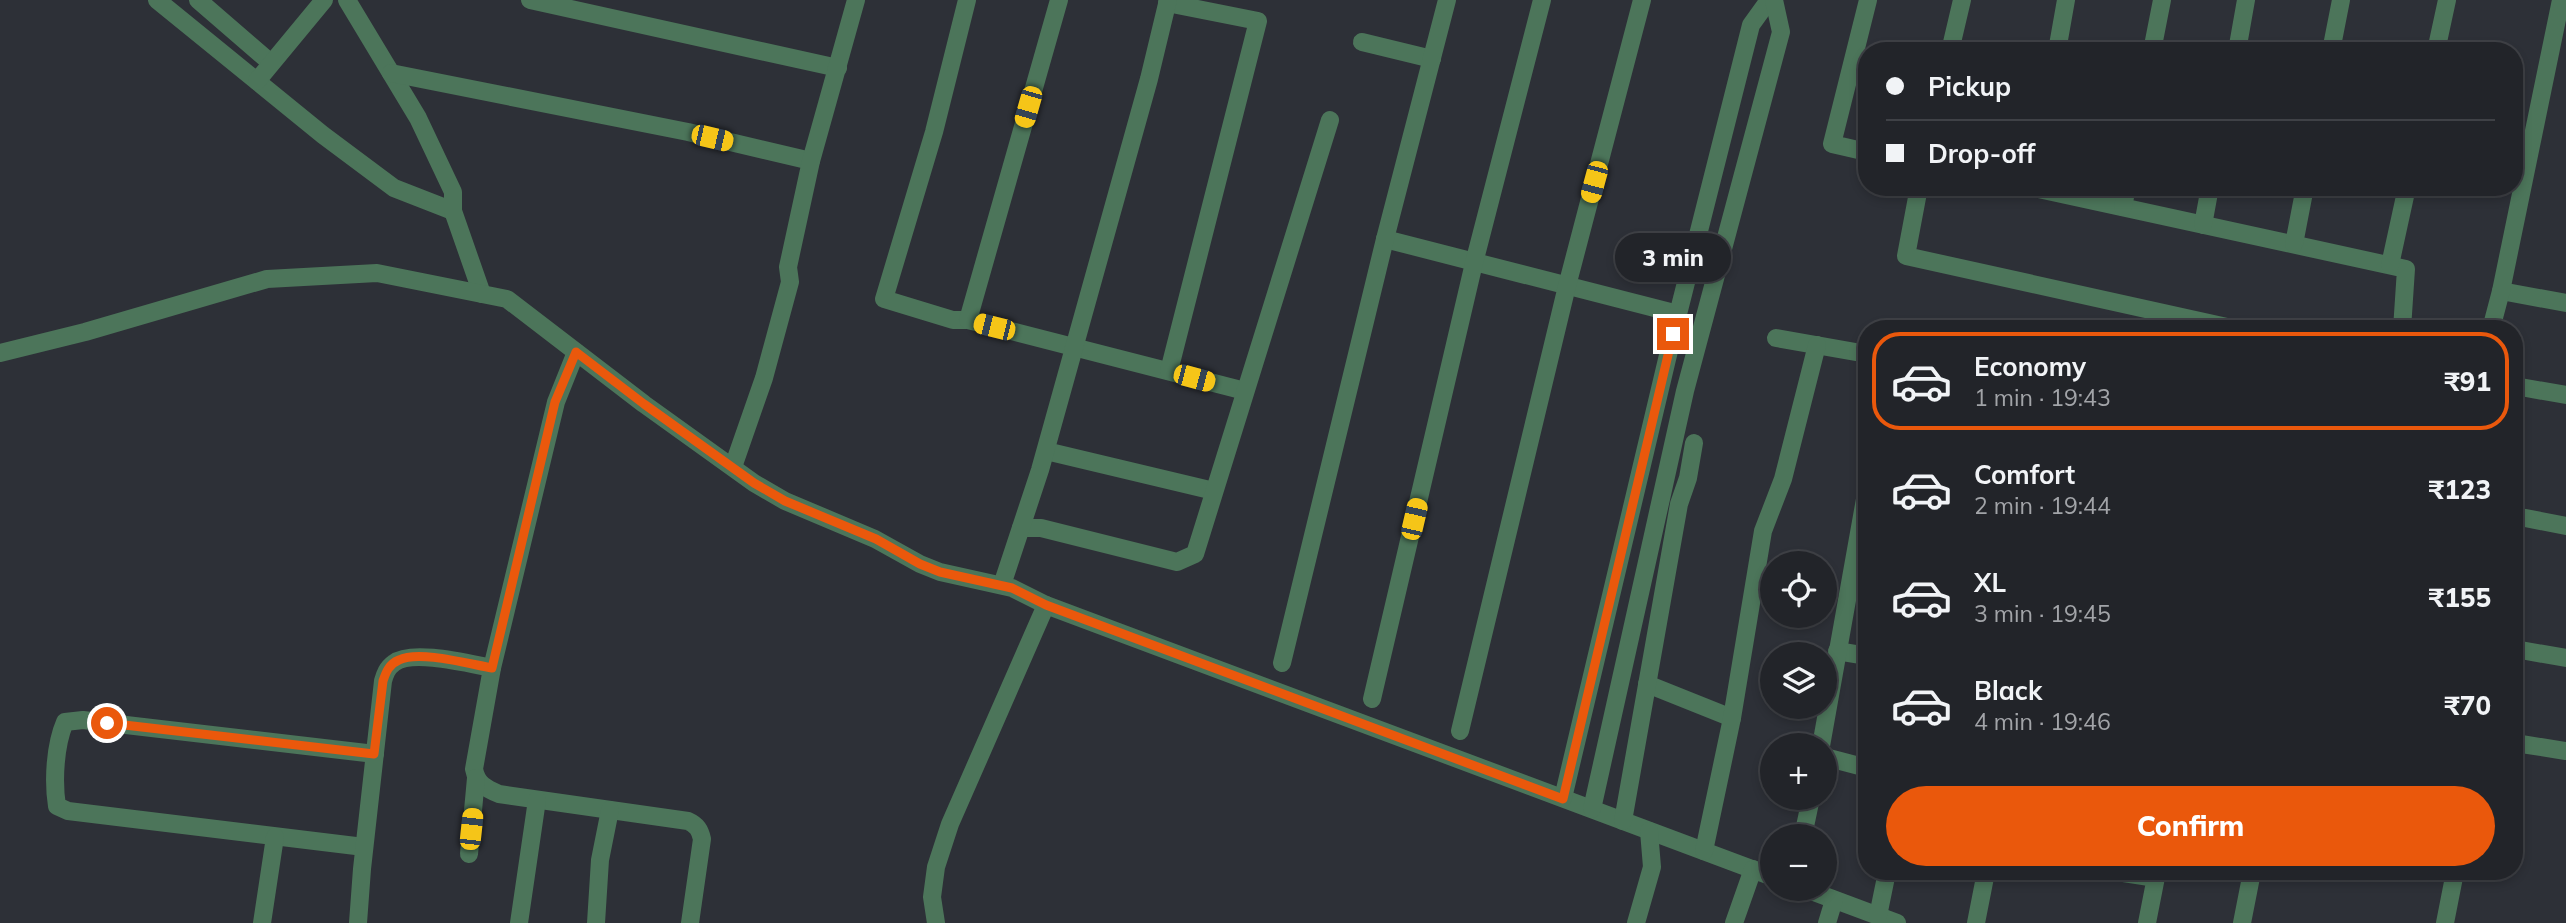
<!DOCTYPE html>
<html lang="en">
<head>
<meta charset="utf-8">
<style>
  body { margin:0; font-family:Mulish,sans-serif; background:#2e3035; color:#f1f3f6; height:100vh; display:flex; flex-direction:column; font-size:26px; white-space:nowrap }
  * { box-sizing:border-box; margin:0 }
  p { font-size:23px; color:#a2a4a8 }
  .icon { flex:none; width:38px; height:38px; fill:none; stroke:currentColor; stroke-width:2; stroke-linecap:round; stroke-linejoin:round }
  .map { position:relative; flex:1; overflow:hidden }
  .sheet { position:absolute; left:1858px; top:320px; width:665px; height:560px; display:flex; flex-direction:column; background:#222429; border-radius:28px; box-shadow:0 4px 10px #0003,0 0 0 2px #3f4146 }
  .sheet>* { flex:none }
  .banner { position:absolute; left:1858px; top:42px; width:665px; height:154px; border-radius:28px; box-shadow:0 4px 10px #0003,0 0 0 2px #3f4146; display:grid; align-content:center; height:154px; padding:0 28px; background:#222429 }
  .fabs { position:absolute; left:1760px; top:551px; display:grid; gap:14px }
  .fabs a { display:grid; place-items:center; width:77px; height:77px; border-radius:50%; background:#222429; box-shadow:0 4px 10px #0003,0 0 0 2px #3f4146; font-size:35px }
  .end { position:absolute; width:32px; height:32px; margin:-16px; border:9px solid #ea580c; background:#fff; box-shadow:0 0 0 4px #fff }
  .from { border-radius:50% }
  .bubble { position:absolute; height:49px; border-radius:24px; background:#222429; box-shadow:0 4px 10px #0003,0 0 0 2px #3f4146; font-size:23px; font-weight:800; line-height:49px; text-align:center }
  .car { position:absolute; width:21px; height:42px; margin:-21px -10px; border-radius:9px; box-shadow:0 0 5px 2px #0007; background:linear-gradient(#f5c518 24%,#345 0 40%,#f5c518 0 76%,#345 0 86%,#f5c518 0) }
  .banner b { display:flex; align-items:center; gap:24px; height:66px; font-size:26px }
  .banner b+b { border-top:2px solid #3f4146 }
  .banner i { width:18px; height:18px; background:#f1f3f6 }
  ul { padding:12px 0 0; list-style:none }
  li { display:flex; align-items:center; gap:21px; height:98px; margin:0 14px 10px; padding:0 14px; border:4px solid transparent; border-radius:28px }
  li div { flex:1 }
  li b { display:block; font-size:26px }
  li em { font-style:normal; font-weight:800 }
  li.on { border-color:#ea580c }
  li>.icon { width:63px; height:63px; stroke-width:1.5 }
  .action { display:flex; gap:14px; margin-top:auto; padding:14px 28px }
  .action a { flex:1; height:80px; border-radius:42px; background:#ea580c; color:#fff; font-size:28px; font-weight:800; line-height:80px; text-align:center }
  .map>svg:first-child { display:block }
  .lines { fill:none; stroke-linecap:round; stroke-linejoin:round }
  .minor { stroke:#4c755a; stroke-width:18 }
  .route { stroke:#ea580c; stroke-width:9 }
</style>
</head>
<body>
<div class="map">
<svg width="2566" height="923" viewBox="0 0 2566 923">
  <rect width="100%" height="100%" fill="#2d3037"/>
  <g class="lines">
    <g class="minor">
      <polyline points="157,0 323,135 394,188 453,211"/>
      <polyline points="198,0 271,63"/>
      <polyline points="347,0 418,118 453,192 453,211 482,294"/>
      <polyline points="530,0 838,68"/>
      <polyline points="967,0 934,132 884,299 953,320 968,320 1245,391"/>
      <polyline points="1167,3 1258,21 1169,371"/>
      <polyline points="1362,42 1432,59"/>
      <polyline points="1950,51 1962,0"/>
      <polyline points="2057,51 2066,0"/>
      <polyline points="2152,51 2162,0"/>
      <polyline points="2237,51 2246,0"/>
      <polyline points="2331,51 2341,0"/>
      <polyline points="2436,51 2447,0"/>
      <polyline points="391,73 688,132 811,161"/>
      <polyline points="257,81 324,0"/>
      <polyline points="1867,152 1832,144 1868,0"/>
      <polyline points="1919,187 1906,256 2236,329"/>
      <polyline points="2030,187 2406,269 2402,329"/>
      <polyline points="2123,207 2127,187"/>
      <polyline points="2203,225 2210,187"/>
      <polyline points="1385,239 1678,314"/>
      <polyline points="2294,244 2305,187"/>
      <polyline points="2390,265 2407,187"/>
      <polyline points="2501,291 2566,303"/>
      <polyline points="968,320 1059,0"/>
      <polyline points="2491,329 2501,291 2561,0"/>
      <polyline points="1776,338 1867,354"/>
      <path d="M576 352 556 402 492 668 474 769C477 784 485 788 499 794L688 821C697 825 700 830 702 839L690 923"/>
      <polyline points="0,353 85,332 267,279 377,273 507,299 644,404 754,483 785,501 875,539 920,564 940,572 1012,588 1046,605 1773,877"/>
      <polyline points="2515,386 2566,395"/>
      <polyline points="1046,451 1214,491"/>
      <polyline points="733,467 764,378 790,282 788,267 811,161 856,0"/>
      <polyline points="2515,516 2566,526"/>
      <polyline points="1021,528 1041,528 1177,562 1195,554 1330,120"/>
      <polyline points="1002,585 1040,470 1149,79 1168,0"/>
      <polyline points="2515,649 2566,658"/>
      <polyline points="1837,651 1867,656"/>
      <polyline points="1282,663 1385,239 1447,0"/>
      <polyline points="1647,684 1732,718"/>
      <polyline points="1372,699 1474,263 1542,0"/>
      <polyline points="1460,731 1567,286 1642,0"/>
      <polyline points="2515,743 2566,751"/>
      <polyline points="1821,746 1867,488"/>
      <polyline points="1825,757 1867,768"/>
      <polyline points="1563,798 1673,334 1751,25 1769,0"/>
      <polyline points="1592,809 1685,391 1781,32 1774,0"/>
      <polyline points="1623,821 1679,504 1688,478 1694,443"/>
      <polyline points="1803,836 1811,798"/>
      <path d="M364 847 68 811 57 806C53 781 55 745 65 722L83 720 375 754"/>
      <polyline points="1704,851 1732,718 1763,531 1783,479 1817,345"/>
      <polyline points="469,854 476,778"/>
      <polyline points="2117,872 2156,878"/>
      <polyline points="1806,889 1897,923"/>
      <polyline points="1878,916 1887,872"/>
      <polyline points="262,923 275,837"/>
      <path d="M358 923 362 869 383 681C385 674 387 668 394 663 412 649 470 664 492 668"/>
      <polyline points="519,923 537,800"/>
      <polyline points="596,923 600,860 610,810"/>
      <polyline points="936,923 932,897 936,867 950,824 1046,605"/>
      <polyline points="1636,923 1652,867 1649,831"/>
      <polyline points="1734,923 1753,869"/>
      <polyline points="1827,923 1834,900"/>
      <polyline points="1976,923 1986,872"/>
      <polyline points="2147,923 2157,872"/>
      <polyline points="2242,923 2252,872"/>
      <polyline points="2445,923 2455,872"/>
    </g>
  </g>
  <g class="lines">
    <path class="route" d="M107 723 374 754 383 681C386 672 389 664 399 660 419 650 469 664 492 668L555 402 576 352 644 404 754 483 785 501 876 539 920 564 940 572 1012 588 1046 605 1563 799 1673 334"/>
  </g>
</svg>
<div class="fabs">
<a><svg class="icon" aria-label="locate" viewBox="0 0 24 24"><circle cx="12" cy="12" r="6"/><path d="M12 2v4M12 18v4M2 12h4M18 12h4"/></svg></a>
<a><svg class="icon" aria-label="layers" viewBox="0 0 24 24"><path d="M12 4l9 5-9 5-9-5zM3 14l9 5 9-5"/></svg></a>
<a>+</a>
<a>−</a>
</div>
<i class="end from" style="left:107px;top:723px"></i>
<i class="end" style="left:1673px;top:334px"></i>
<div class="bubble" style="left:1615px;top:233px;width:116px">3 min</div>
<i class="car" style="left:1028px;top:107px;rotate:196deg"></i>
<i class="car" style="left:712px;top:138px;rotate:103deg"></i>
<i class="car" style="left:1594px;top:182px;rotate:195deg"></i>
<i class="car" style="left:994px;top:327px;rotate:284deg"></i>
<i class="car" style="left:1194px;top:378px;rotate:105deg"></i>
<i class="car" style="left:1414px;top:519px;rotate:13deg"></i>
<i class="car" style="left:471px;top:829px;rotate:6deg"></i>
<div class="banner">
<b><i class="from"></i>Pickup</b>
<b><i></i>Drop-off</b>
</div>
<section class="sheet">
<ul>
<li class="on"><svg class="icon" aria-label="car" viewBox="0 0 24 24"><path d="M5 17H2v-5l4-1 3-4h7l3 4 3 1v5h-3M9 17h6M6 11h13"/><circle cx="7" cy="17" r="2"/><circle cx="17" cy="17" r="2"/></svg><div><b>Economy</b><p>1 min · 19:43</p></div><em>₹91</em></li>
<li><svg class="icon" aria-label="car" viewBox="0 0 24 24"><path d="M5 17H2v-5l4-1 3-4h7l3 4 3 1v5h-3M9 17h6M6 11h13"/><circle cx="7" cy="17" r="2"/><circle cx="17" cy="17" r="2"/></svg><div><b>Comfort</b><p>2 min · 19:44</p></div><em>₹123</em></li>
<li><svg class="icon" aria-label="car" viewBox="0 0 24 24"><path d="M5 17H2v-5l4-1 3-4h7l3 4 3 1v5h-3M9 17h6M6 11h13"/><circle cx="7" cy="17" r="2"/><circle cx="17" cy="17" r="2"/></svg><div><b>XL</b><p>3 min · 19:45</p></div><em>₹155</em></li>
<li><svg class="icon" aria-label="car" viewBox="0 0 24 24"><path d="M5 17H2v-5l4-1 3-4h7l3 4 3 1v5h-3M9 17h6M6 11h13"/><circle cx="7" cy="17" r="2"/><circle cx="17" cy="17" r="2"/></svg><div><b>Black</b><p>4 min · 19:46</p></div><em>₹70</em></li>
</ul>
<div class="action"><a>Confirm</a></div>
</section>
</div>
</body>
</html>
